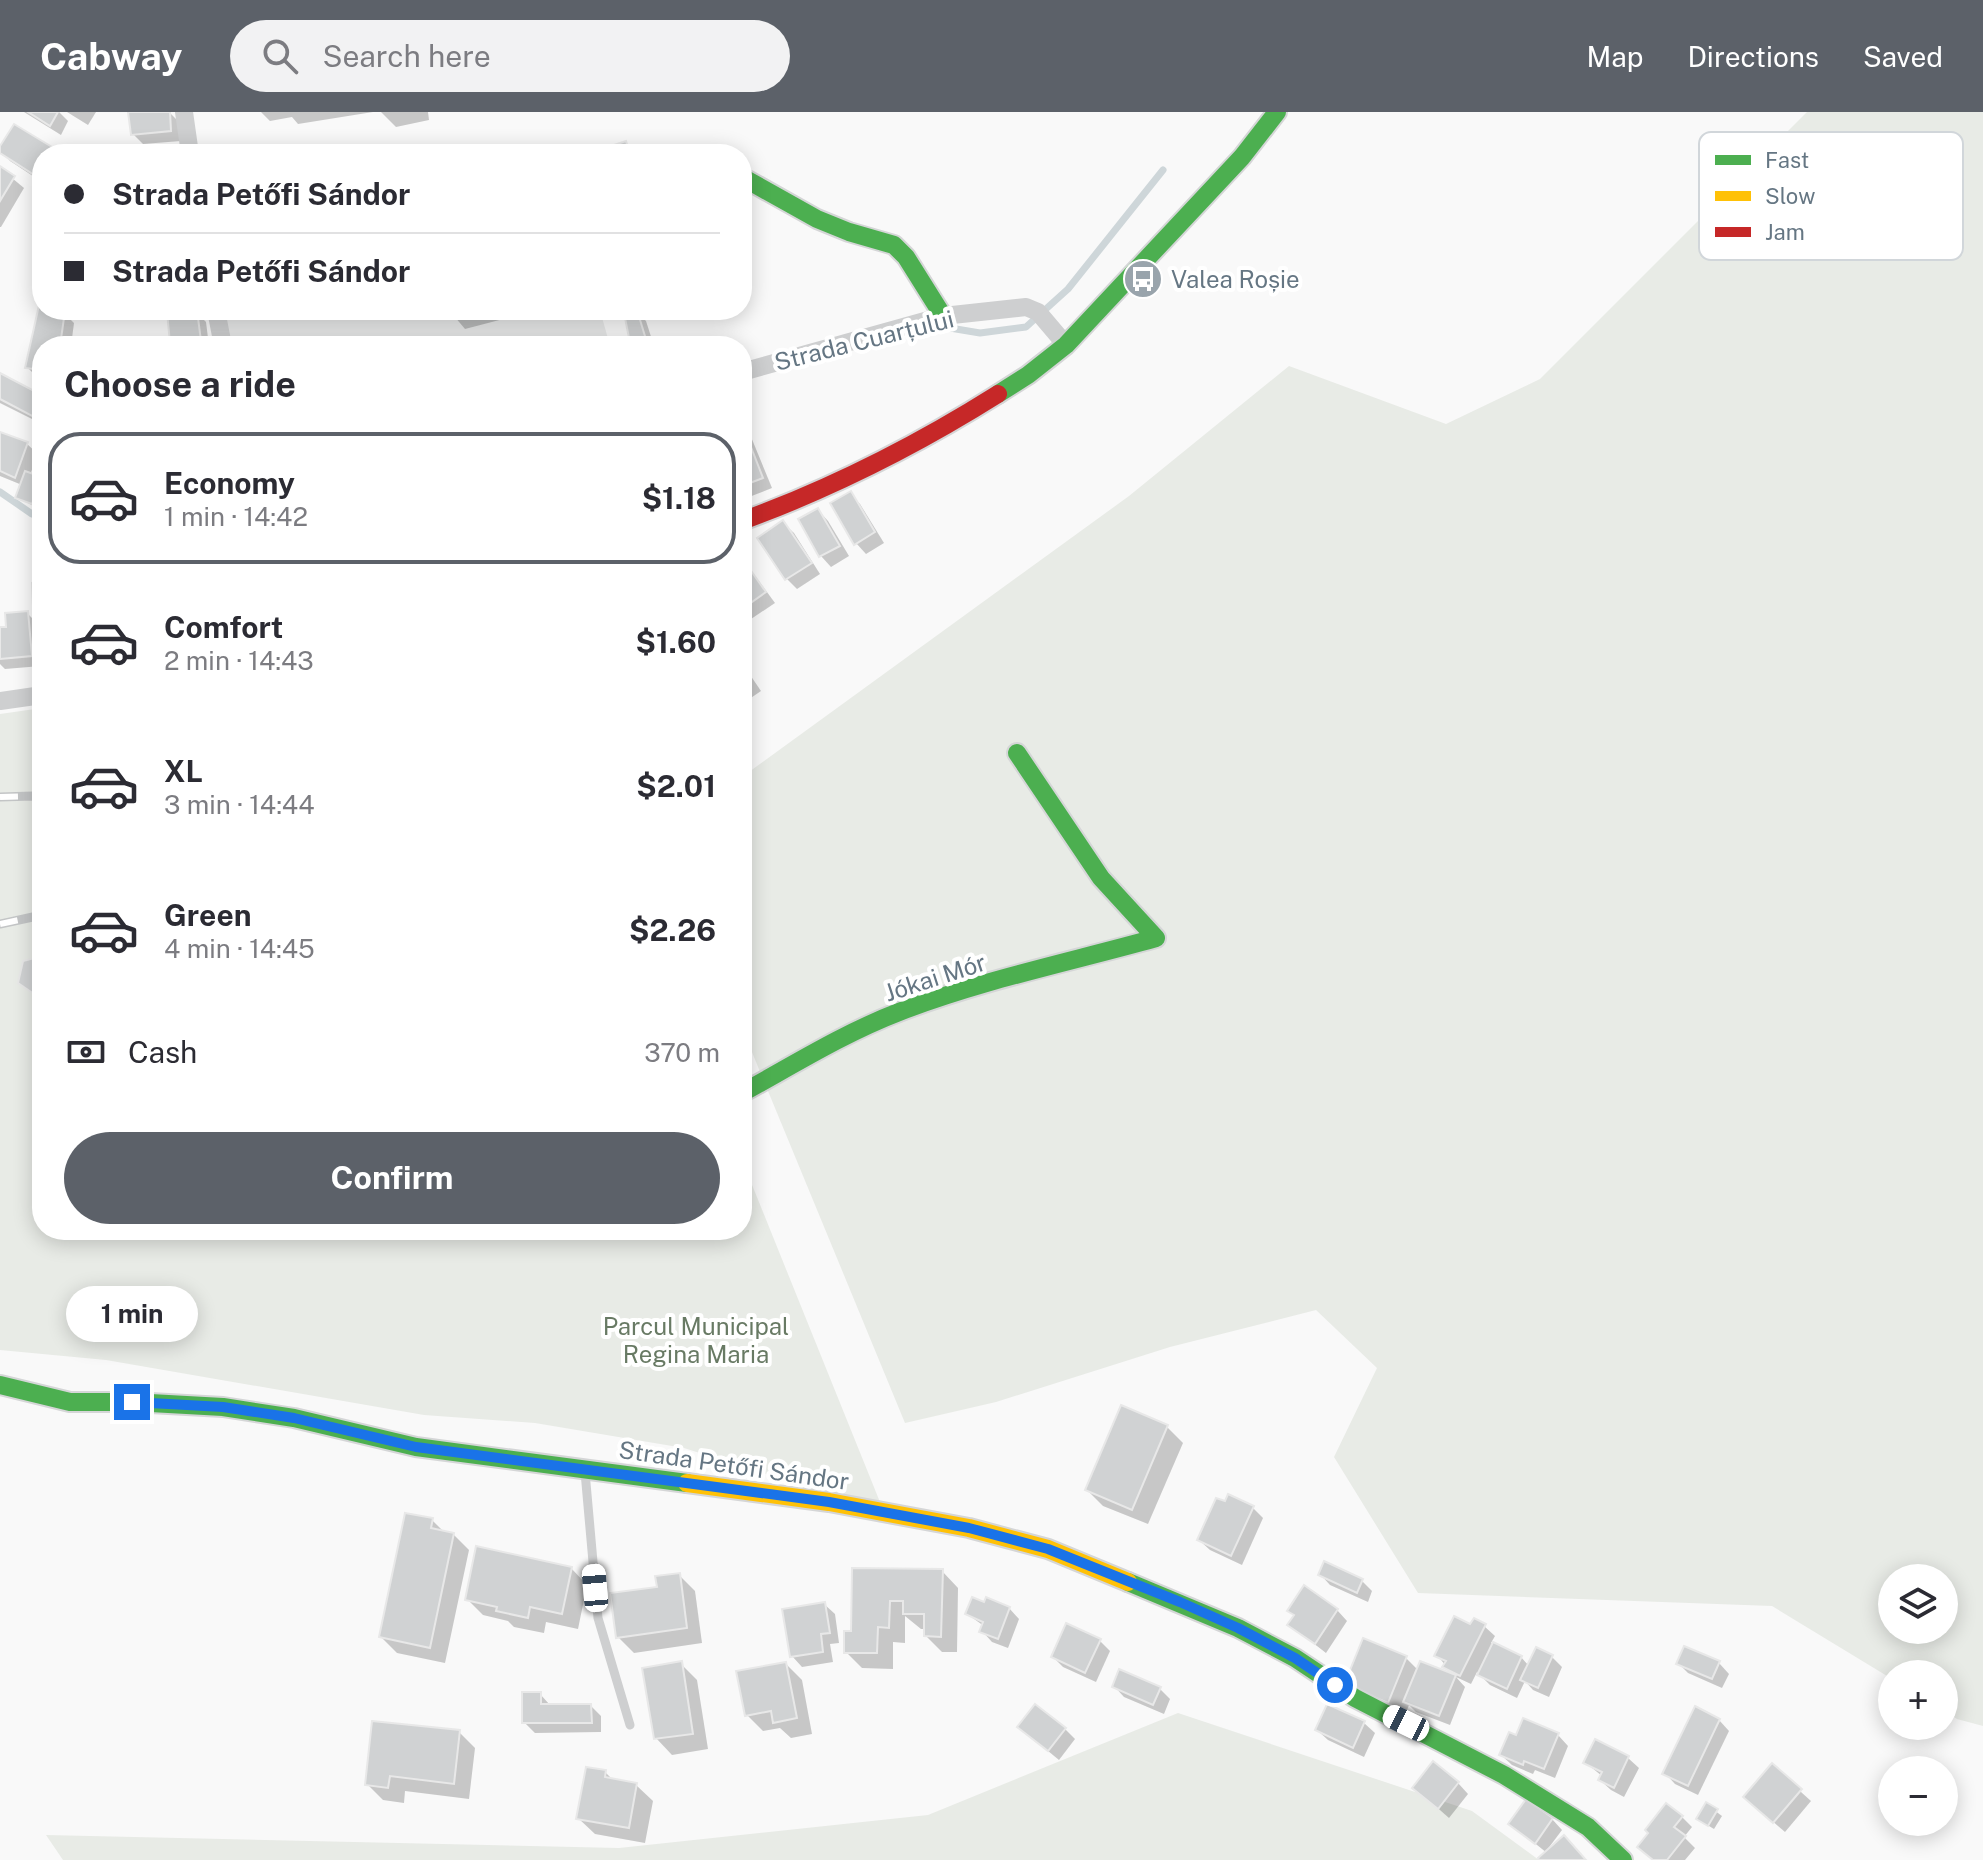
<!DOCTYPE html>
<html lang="en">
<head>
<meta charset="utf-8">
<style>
  body { margin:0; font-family:"Public Sans",sans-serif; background:#f2f2f3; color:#2b2b33; height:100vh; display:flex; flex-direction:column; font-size:30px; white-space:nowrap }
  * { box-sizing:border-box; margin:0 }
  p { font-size:26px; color:#7c7c81 }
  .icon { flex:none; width:44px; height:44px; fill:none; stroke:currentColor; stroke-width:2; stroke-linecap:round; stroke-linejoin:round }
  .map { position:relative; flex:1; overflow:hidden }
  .panel { position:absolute; left:32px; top:224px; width:720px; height:904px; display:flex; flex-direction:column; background:#fff; border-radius:32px; box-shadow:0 4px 20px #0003 }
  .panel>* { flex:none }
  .banner { position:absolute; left:32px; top:32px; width:720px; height:176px; border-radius:32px; box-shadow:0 4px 20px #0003; display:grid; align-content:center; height:176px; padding:0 32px; background:#fff }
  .fabs { position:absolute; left:1878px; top:1452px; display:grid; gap:16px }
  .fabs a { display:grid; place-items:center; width:80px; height:80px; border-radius:50%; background:#fff; box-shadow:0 4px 20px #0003; font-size:40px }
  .end { position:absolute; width:36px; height:36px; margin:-18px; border:10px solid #1a73e8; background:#fff; box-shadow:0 0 0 4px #fff }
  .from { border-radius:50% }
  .bubble { position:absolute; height:56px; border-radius:28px; background:#fff; box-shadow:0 4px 20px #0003; font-size:26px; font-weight:700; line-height:56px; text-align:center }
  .car { position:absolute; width:24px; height:48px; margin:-24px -12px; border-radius:10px; box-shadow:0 0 6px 2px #0007; background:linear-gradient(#fff 24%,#345 0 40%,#fff 0 76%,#345 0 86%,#fff 0) }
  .banner b { display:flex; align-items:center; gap:28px; height:76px; font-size:30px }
  .banner b+b { border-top:2px solid #e1e1e2 }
  .banner i { width:20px; height:20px; background:#2b2b33 }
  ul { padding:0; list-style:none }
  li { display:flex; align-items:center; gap:24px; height:132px; margin:0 16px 12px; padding:0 16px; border:4px solid transparent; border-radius:32px }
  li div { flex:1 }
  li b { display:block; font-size:30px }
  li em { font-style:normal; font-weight:700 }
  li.selected { border-color:#5c6169 }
  li>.icon { width:72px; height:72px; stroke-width:1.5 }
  h2 { padding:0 32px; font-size:36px; line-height:96px }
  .pay { display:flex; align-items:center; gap:20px; height:88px; padding:0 32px; font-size:30px }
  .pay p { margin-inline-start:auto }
  .action { display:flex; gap:16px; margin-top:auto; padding:16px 32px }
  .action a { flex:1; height:92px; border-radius:48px; background:#5c6169; color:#fff; font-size:32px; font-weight:700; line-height:92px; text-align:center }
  header { display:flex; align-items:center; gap:48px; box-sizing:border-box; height:112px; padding:0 40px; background:#5c6169; color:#fff }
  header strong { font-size:38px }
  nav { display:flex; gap:44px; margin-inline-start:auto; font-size:28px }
  .search { width:560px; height:72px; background:#f2f2f3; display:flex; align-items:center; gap:20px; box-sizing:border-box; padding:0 28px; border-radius:44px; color:#7c7c81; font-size:30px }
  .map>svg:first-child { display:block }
  .built { fill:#e8e9e9 }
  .green { fill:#e8ebe6; fill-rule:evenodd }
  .shadow { fill:#0003 }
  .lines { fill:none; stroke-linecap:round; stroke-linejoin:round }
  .stream { stroke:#ced6d9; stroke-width:7 }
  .building { fill:#d0d2d3; stroke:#e8e8e8; stroke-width:2 }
  .fast-casing { stroke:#d5d6d7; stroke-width:22 }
  .slow-casing { stroke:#d5d6d7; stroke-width:22 }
  .jam-casing { stroke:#d5d6d7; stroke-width:22 }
  .lane { stroke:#cecfd0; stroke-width:9 }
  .street { stroke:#cecfd0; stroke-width:18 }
  .fast { stroke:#4caf50; stroke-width:18 }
  .slow { stroke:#ffc107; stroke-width:18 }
  .jam { stroke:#c62828; stroke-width:18 }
  .rail-casing { stroke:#c3c5c6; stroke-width:9 }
  .rail { stroke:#fff; stroke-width:6; stroke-dasharray:18; stroke-linecap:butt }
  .route { stroke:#1a73e8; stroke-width:10 }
  .labels { text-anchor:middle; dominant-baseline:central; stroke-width:8; stroke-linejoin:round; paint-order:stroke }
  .poi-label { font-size:24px; fill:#657683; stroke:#fff; text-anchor:start }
  .street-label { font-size:24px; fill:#657683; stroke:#fff }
  .park-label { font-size:24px; fill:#687a64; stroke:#fff }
  .key { fill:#fff; stroke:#d1d6da; stroke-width:2 }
  .key-label { font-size:22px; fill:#657683 }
</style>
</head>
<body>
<header>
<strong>Cabway</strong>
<div class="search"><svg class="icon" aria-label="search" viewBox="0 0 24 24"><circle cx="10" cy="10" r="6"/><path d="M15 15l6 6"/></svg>Search here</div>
<nav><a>Map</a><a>Directions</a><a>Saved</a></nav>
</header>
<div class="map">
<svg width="1983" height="1748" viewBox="0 0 1983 1748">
  <rect width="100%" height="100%" fill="#f9f9f9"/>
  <polygon class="built" points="216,198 600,198 610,234 223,234"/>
  <g class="green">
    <path d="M1807 0H1983V1614L1957 1607 1944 1598V1562H1892V1567L1772 1494 1418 1481 1334 1345 1377 1256 1316 1198 1170 1235 996 1290 905 1311 742 916V665L1129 384 1289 254 1446 312 1540 267ZM1892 1466H1944V1518H1892Z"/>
    <polygon points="42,596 42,1118 742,1118 742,1048 884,1400 684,1336 535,1311 424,1303 106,1248 0,1238 0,602"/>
    <polygon points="1178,1601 1472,1699 1539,1748 63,1748 46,1723 619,1736 928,1703"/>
  </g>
  <g class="shadow">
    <polygon points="24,0 59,0 68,9 61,23"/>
    <polygon points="67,0 96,0 88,13"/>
    <polygon points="130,0 169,0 180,11 181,29 143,32 133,22"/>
    <polygon points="261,0 373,0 298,12 292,5 270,9"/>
    <polygon points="381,0 428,0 429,8 396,15"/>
    <polygon points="0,38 56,39 59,42 42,42 42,70 10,49"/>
    <polygon points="0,56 24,76 1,115 0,115"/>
    <polygon points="42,196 64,201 74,211 71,234 42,234 42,266 38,266 27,255"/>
    <polygon points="449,198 537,198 465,217"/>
    <polygon points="636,199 646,209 654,234 625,234 631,228"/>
    <polygon points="196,200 206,210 209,234 176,234 172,230"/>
    <polygon points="0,263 42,285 42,312 0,291"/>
    <polygon points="742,303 772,376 749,385 742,377"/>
    <polygon points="0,322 27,332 38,342 30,363 42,368 42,380 37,396 17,385 22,373 0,364"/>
    <polygon points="850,382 860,392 884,431 866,442 856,431"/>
    <polygon points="818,398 828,409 849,444 831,455 821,444 800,408"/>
    <polygon points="783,411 794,421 820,462 797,477 787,467 760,426"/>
    <polygon points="742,446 775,491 751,507 742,498"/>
    <polygon points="42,472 41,554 5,557 0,552 0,524 27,501 36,510"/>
    <polygon points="742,551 761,579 742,592"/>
    <polygon points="42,846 42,888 21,870"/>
    <polygon points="1167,1315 1183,1331 1148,1412 1103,1394 1087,1378"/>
    <polygon points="1253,1396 1263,1406 1242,1453 1210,1438 1199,1428"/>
    <polygon points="432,1408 444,1420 453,1422 469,1438 445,1551 397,1541 381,1525"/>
    <polygon points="571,1456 587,1473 578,1517 546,1510 544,1521 514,1515 508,1509 483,1503 467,1487"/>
    <polygon points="854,1458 942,1459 958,1476 957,1540 942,1540 926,1524 926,1517 921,1517 905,1504 905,1531 893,1530 893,1557 862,1556 846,1540 853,1522"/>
    <polygon points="1320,1462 1362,1469 1372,1479 1368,1490 1330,1473"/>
    <polygon points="679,1463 695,1479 702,1531 634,1541 618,1525 659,1476"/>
    <polygon points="824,1492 835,1502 839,1531 830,1532 833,1550 802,1555 792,1544"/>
    <polygon points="1009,1496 1019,1507 1008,1536 992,1530 982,1519 984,1514 967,1502"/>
    <polygon points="1289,1498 1337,1498 1347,1509 1326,1541 1290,1513 1296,1505"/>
    <polygon points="1484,1514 1495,1524 1491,1531 1521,1545 1529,1554 1552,1545 1562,1555 1549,1585 1533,1578 1525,1569 1517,1586 1490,1573 1477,1560 1471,1572 1456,1565 1465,1575 1450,1613 1416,1600 1409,1593 1404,1606 1362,1589 1406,1546 1418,1558 1421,1551 1455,1565 1437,1543 1471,1515"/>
    <polygon points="1100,1529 1110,1539 1096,1570 1063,1555 1053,1545"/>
    <polygon points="1678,1551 1719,1551 1729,1562 1722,1576 1688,1561"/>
    <polygon points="681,1552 697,1568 708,1637 672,1643 656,1626"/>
    <polygon points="786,1552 802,1568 812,1622 791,1626 780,1616 763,1619 747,1603"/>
    <polygon points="1114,1574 1160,1577 1170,1587 1164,1602 1124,1585"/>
    <polygon points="540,1582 550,1593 591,1594 601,1604 601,1620 535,1621 524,1610"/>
    <polygon points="1328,1594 1364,1611 1375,1621 1364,1645 1328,1628 1317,1618"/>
    <polygon points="1719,1608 1729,1619 1698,1683 1675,1672 1665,1661"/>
    <polygon points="1019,1615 1065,1617 1075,1627 1059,1648"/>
    <polygon points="459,1620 475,1636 469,1687 405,1679 404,1691 383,1688 367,1672"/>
    <polygon points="1558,1623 1568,1634 1555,1666 1535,1658 1533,1662 1512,1653 1501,1643 1517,1626"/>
    <polygon points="1596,1630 1628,1646 1639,1656 1624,1685 1611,1678 1600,1668 1602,1664 1586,1651"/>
    <polygon points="1772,1654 1811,1689 1785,1720 1756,1695"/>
    <polygon points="605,1660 614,1669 636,1673 653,1689 645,1731 595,1722 578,1706"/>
    <polygon points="1458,1671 1468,1682 1449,1706 1415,1676"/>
    <polygon points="1707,1693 1722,1704 1714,1717 1704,1711"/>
    <polygon points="1682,1705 1692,1715 1684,1725 1695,1736 1685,1748 1653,1748 1639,1735"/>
    <polygon points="1552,1707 1562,1718 1547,1738 1585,1748 1542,1748 1547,1741 1511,1712"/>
  </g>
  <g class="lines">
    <g class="stream">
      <polyline points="938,214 980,221 1026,215 1068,177 1163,58"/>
      <polyline points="0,380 32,402 42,404"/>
    </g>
  </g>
  <g class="building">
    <polygon points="28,0 58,0 50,14"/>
    <polygon points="128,0 170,0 171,19 131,23"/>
    <polygon points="14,12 57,38 54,42 42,42 42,61 39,66 0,41 0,34"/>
    <polygon points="626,29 630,42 587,42"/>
    <polygon points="0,54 15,64 0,89"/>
    <polygon points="39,193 42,194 42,198 65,199 60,234 42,234 42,258 25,256"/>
    <polygon points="197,198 201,229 170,231 167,200"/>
    <polygon points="637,198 648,234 623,234 622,230 629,226 624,201"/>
    <polygon points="0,261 42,283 42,290 34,305 0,287"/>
    <polygon points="742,312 763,366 742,374"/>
    <polygon points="0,320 28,330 15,366 0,359"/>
    <polygon points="25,359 42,365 32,392 15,386"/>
    <polygon points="851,379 875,420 854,433 830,391"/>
    <polygon points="818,396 840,434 819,445 798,407"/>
    <polygon points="783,408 812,451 785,468 757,426"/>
    <polygon points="742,446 766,480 742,497"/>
    <polygon points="42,470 42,541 35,541 32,471"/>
    <polygon points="28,499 32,544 0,547 0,515 6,515 5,501"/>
    <polygon points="42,844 42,879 34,882 18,871 23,849"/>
    <polygon points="1121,1293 1168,1313 1132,1398 1085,1378"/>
    <polygon points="1228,1382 1254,1394 1231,1444 1197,1428 1216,1386 1225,1389"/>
    <polygon points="405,1401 433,1406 431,1416 454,1421 430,1536 379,1525"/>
    <polygon points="476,1434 572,1455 562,1502 530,1495 528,1506 496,1499 497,1495 465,1488"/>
    <polygon points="1324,1449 1363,1467 1357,1481 1318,1463"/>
    <polygon points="852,1456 943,1457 941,1525 924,1524 924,1502 903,1502 903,1489 890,1489 889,1516 878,1515 877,1541 844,1541 844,1519 851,1519"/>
    <polygon points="680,1461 687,1516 616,1526 610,1481 657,1475 655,1464"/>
    <polygon points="1304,1473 1338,1497 1315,1532 1287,1513 1294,1503 1287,1499"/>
    <polygon points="972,1485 984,1490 986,1485 1010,1495 998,1527 979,1520 983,1510 965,1502"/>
    <polygon points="825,1490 830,1521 821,1522 823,1540 790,1545 782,1497"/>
    <polygon points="1454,1504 1470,1512 1474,1506 1486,1512 1460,1564 1442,1555 1446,1549 1434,1544"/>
    <polygon points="1066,1511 1101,1527 1085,1561 1051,1545"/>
    <polygon points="1363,1526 1407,1544 1388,1591 1344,1573"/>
    <polygon points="1493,1530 1522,1544 1507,1577 1477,1563"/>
    <polygon points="1684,1534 1720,1549 1712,1567 1676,1552"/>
    <polygon points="1536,1535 1553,1543 1538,1576 1520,1568"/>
    <polygon points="682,1549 693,1622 654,1627 642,1556"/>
    <polygon points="1420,1549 1456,1563 1439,1604 1403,1590"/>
    <polygon points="786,1550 797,1606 773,1611 771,1599 745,1604 736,1559"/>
    <polygon points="1119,1557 1161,1575 1153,1593 1112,1575"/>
    <polygon points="522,1580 541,1580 541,1592 591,1592 592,1611 522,1611"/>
    <polygon points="1035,1592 1066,1616 1048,1639 1017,1615"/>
    <polygon points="1327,1592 1365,1609 1353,1636 1315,1618"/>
    <polygon points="1695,1594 1720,1607 1688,1674 1662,1662"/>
    <polygon points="1523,1606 1559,1621 1544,1657 1524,1649 1523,1653 1499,1643 1509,1620 1516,1623"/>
    <polygon points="372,1609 460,1618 454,1672 390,1664 388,1676 365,1673"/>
    <polygon points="1595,1627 1629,1644 1614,1676 1598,1668 1602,1660 1583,1651"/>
    <polygon points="1433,1649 1459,1670 1438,1697 1412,1676"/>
    <polygon points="1772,1651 1802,1677 1773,1711 1743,1685"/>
    <polygon points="586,1655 606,1658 605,1665 637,1671 629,1716 576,1707"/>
    <polygon points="1526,1687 1553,1706 1535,1732 1508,1712"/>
    <polygon points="1706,1690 1718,1697 1708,1714 1696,1707"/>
    <polygon points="1666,1691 1683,1704 1674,1715 1686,1724 1667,1748 1653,1748 1637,1735 1648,1721 1645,1718"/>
    <polygon points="1564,1723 1586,1748 1539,1748 1538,1746"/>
  </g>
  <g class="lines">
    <g class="fast-casing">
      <g id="fast">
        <polyline points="742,65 817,107 849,120 894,133 906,145 943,204"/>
        <polyline points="998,282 1028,263 1066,233 1242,45 1277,0"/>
        <path d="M742 981C793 953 844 921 899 900 982 868 1070 850 1156 826L1101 766 1017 641"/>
        <polyline points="0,1273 70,1290 132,1290 223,1295 294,1306 416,1335 687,1371"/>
        <polyline points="1128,1470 1238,1516 1295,1546 1355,1586 1504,1663 1588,1715 1623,1748"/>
      </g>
    </g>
    <g class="slow-casing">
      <polyline id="slow" points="687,1371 829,1390 969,1416 1048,1437 1128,1470"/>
    </g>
    <g class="jam-casing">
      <path id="jam" d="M742 409C832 376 917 333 998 282"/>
    </g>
    <polyline class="lane" points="585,1360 598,1506 630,1613"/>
    <g class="street">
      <polyline points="184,0 190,42"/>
      <polyline points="216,198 223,234"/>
      <polyline points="742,260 943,204 1026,195 1038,200 1066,233"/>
      <polyline points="0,589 42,583"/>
    </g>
    <use href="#fast" class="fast"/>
    <use href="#slow" class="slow"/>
    <use href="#jam" class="jam"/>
    <g class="rail-casing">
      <g id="rail">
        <polyline points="0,685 33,684 42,686"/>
        <polyline points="0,812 42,803"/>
      </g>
    </g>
    <use href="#rail" class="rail"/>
  </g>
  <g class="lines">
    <polyline class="route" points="132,1290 223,1295 294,1306 416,1335 829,1390 969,1416 1048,1437 1180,1490 1238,1516 1295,1546 1335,1573"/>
  </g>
  <defs>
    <g id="bus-disc" transform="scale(2)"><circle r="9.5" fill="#99a4ac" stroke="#fff"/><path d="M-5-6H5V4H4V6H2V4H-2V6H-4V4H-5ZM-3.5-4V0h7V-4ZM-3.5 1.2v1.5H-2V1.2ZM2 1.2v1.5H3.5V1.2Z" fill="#fff"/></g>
  </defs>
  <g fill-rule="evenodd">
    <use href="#bus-disc" x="1143" y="167"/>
  </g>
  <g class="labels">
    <g class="poi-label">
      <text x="1171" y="167">Valea Roșie</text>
    </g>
    <g class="street-label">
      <text transform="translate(864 228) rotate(-14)">Strada Cuarțului</text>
      <text transform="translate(935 865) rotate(-18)">Jókai Mór</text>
      <text transform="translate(734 1353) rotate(8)">Strada Petőfi Sándor</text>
    </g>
    <g class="park-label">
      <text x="696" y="1214">Parcul Municipal<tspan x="696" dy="28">Regina Maria</tspan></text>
    </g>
  </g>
  <rect x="1699" y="20" width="264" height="128" rx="12" class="key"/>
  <rect x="1715" y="43" width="36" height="10" fill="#4caf50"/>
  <rect x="1715" y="79" width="36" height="10" fill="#ffc107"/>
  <rect x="1715" y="115" width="36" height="10" fill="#c62828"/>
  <g class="key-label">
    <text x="1765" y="56">Fast</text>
    <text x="1765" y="92">Slow</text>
    <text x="1765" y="128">Jam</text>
  </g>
</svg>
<div class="fabs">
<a><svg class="icon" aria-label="layers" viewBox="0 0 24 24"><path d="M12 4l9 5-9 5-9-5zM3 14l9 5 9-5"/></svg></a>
<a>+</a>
<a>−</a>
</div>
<i class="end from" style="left:1335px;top:1573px"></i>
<i class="end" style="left:132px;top:1290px"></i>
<div class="bubble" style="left:66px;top:1174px;width:132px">1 min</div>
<i class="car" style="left:595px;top:1476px;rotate:355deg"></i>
<i class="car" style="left:1406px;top:1611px;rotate:296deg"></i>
<div class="banner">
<b><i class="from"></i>Strada Petőfi Sándor</b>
<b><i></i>Strada Petőfi Sándor</b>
</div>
<section class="panel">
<h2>Choose a ride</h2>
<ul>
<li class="selected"><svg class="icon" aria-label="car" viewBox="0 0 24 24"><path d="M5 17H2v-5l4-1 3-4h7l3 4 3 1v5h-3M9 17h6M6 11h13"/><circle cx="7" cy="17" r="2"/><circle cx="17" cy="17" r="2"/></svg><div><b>Economy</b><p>1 min · 14:42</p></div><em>$1.18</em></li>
<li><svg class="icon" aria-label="car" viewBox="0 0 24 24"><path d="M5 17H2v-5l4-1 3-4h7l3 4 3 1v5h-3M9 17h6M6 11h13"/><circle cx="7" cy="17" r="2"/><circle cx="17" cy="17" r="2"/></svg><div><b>Comfort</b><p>2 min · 14:43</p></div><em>$1.60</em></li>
<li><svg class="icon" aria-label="car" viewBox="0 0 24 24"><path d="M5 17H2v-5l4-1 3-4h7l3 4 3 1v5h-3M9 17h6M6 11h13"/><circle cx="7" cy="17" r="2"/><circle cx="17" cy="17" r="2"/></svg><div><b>XL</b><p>3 min · 14:44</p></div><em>$2.01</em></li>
<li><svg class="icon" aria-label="car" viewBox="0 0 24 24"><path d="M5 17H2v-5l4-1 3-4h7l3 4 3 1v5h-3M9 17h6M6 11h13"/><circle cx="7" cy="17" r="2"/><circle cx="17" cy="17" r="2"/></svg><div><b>Green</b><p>4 min · 14:45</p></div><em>$2.26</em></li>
</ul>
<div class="pay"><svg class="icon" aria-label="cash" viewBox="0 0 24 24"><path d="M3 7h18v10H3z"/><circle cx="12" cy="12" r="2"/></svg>Cash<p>370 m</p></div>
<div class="action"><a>Confirm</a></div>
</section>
</div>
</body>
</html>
